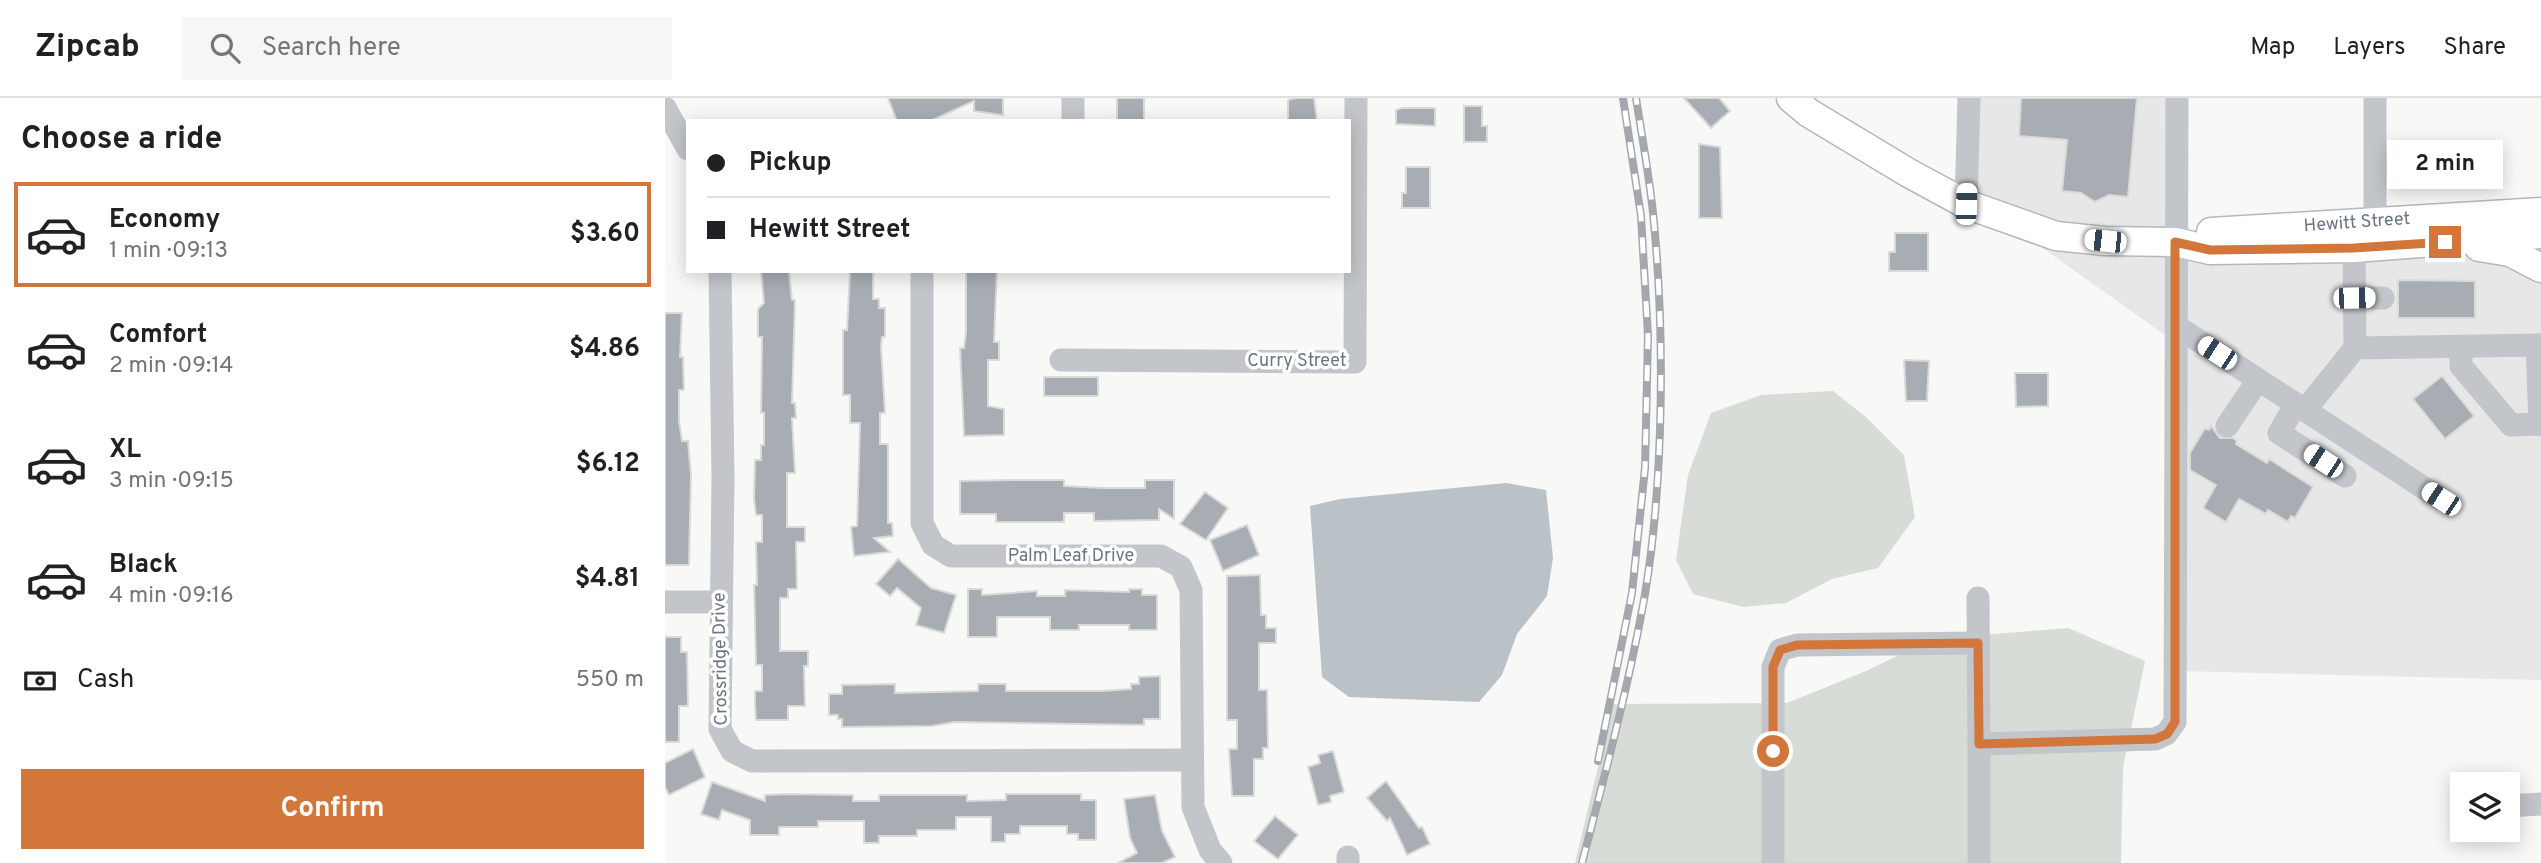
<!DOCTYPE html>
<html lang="en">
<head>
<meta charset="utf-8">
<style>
  body { margin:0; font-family:Overpass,sans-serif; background:#f6f6f6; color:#202124; height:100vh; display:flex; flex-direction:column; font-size:26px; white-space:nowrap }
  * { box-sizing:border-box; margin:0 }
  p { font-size:23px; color:#757577 }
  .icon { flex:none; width:38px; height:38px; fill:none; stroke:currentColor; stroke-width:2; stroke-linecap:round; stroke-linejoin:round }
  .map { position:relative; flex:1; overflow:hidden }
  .panel { display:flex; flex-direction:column; background:#fff; width:665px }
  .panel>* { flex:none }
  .guide { position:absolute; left:21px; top:21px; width:665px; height:154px; border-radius:0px; box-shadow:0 4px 18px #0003; display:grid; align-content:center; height:154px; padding:0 21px; background:#fff }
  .buttons { position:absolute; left:1785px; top:674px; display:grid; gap:14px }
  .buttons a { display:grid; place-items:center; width:70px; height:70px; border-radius:0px; background:#fff; box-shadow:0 4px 18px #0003; font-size:35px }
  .end { position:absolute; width:32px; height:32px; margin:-16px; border:9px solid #d3763b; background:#fff; box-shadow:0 0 0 4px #fff }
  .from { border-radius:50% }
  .bubble { position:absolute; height:49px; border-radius:0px; background:#fff; box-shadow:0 4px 18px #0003; font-size:23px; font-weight:700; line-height:49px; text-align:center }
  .car { position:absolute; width:21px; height:42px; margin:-21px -10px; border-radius:9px; box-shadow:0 0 5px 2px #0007; background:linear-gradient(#fff 24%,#345 0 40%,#fff 0 76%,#345 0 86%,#fff 0) }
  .guide b { display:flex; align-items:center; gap:24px; height:66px; font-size:26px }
  .guide b+b { border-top:2px solid #e0e0e0 }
  .guide i { width:18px; height:18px; background:#202124 }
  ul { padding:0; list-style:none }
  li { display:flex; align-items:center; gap:21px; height:105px; margin:0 14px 10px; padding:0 7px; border:4px solid transparent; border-radius:0px }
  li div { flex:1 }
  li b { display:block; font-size:26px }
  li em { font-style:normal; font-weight:700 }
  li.selected { border-color:#d3763b }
  li>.icon { width:63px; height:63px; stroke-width:1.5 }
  h2 { padding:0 21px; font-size:32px; line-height:84px }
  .pay { display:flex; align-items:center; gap:18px; height:77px; padding:0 21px; font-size:26px }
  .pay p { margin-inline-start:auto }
  .action { display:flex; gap:14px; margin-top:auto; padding:14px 21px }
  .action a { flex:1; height:80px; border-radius:0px; background:#d3763b; color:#fff; font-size:28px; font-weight:700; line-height:80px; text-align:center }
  header { display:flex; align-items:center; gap:42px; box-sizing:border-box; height:98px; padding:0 35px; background:#fff; border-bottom:2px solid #e0e0e0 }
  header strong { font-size:33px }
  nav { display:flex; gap:38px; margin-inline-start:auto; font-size:24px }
  .search { width:490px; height:63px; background:#f6f6f6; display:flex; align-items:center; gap:18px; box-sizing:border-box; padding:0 24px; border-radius:0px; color:#757577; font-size:26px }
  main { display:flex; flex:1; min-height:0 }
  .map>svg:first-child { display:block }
  .built { fill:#e6e7e6 }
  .green { fill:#d7ddd6 }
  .water { fill:#bac2c8 }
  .building { fill:#a8adb4; stroke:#dadad8; stroke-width:2 }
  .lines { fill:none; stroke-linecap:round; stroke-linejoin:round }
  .major-casing { stroke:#b4b7bb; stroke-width:31 }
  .minor { stroke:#c2c5c9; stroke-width:23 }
  .major { stroke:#fff; stroke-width:28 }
  .rail-casing { stroke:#a4a8ae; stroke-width:8 }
  .rail { stroke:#fff; stroke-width:5; stroke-dasharray:16; stroke-linecap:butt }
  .route { stroke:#d3763b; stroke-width:9 }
  .labels { text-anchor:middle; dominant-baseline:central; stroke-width:7; stroke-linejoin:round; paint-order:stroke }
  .street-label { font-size:18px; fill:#6a7584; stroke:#fff }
</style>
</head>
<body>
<header>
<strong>Zipcab</strong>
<div class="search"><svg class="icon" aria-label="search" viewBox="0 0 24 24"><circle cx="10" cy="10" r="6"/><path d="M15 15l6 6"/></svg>Search here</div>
<nav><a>Map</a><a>Layers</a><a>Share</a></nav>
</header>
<main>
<section class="panel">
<h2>Choose a ride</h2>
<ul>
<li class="selected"><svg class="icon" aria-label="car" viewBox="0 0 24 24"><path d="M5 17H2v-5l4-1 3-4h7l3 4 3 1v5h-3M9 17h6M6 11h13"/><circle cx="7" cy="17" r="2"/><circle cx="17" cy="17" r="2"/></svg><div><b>Economy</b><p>1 min · 09:13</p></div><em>$3.60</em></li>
<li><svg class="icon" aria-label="car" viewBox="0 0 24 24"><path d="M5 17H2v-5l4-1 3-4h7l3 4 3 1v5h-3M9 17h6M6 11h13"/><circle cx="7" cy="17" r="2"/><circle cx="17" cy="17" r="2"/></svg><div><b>Comfort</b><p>2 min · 09:14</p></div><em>$4.86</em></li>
<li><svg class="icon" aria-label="car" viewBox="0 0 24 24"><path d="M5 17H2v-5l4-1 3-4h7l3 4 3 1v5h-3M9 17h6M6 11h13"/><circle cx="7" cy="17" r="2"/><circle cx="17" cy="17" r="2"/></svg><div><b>XL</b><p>3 min · 09:15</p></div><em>$6.12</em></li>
<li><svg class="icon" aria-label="car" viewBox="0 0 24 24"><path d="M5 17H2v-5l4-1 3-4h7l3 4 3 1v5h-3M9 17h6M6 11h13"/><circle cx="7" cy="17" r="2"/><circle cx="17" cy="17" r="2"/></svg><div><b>Black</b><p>4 min · 09:16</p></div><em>$4.81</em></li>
</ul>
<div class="pay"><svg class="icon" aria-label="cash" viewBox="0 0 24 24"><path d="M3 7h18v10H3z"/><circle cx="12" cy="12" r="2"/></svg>Cash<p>550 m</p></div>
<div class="action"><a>Confirm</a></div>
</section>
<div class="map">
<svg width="1876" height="765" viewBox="0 0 1876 765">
  <rect width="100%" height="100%" fill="#f8f8f6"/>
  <g class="built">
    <polygon points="1313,0 1502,0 1500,135 1393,129 1311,100"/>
    <polygon points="1362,139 1500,152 1501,225 1498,229 1778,413 1789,399 1520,223 1520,155 1780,152 1841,162 1876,181 1876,582 1515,573 1521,252"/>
  </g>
  <g class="green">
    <polygon points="1168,293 1202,320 1239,357 1250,419 1213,470 1167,481 1121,505 1078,509 1028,496 1011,462 1023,377 1046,315 1096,297"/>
    <polygon points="1403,530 1480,563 1458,670 1456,765 910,765 948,606 1122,605 1201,573 1267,541"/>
  </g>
  <polygon class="water" points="841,385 881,392 888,460 882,498 852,536 837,577 814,604 684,599 657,579 645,408 675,401"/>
  <g class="building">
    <polygon points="223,0 338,0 338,17 309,13 309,3 265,23 232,23"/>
    <rect x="452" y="0" width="27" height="23"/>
    <polygon points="631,0 649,0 652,23 623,23 623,2"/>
    <polygon points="1019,0 1054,0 1065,13 1046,30"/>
    <polygon points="1356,0 1472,0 1463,99 1444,97 1430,104 1416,95 1397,93 1402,42 1354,38"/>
    <polygon points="799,8 817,8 817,28 822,28 822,44 799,44"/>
    <polygon points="737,10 770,10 770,28 731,26 731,12"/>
    <polygon points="1034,46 1055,49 1057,120 1034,120"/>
    <polygon points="741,69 765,69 765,110 737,110 737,95 741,95"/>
    <polygon points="1230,135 1263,135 1263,173 1224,173 1224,154 1230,154"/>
    <polygon points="96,173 124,173 127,202 130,202 127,305 130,305 131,320 127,320 130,375 122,375 122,429 140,429 140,444 131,444 132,491 123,491 123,500 115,500 115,553 143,553 143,568 139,568 140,608 123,608 123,622 91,622 90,607 90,593 97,593 97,567 91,567 89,487 92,487 91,444 97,444 97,417 91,417 89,401 90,362 96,362 96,347 99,347 99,315 96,315 97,239 93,239 93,211 99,205"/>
    <polygon points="185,173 208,173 208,201 214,201 214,210 220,210 220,239 217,239 216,248 220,315 215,315 215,346 223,346 223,425 227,425 228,438 209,440 225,454 189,458 186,429 192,428 195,325 185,325 185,297 178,297 178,232 182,232"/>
    <polygon points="301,173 332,173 329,244 334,244 334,262 323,262 323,308 339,311 339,337 299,338 295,250 299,250 301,234"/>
    <polygon points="1733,182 1810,183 1810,220 1733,220"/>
    <polygon points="0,215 17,215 15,259 18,259 19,292 14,292 14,323 17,343 23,343 26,377 24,467 0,467"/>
    <polygon points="1239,262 1264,263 1262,303 1241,303"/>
    <polygon points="1350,275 1383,275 1383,308 1351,309"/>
    <polygon points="1777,278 1809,318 1780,341 1748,301"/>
    <rect x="379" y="279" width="54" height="19"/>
    <polygon points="1546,328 1555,340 1568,340 1572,343 1571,346 1602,365 1604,361 1648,389 1630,420 1626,418 1623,424 1603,412 1601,416 1574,401 1561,424 1538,410 1551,387 1525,372 1525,355 1540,330 1544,332"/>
    <polygon points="347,382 399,382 399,388 438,390 480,390 480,382 509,382 509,421 494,411 494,422 429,423 429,415 399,415 399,424 331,424 331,416 295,416 295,383"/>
    <polygon points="540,394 563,410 541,442 515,426"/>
    <polygon points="582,427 594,457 558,473 545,442"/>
    <polygon points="233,461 266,490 291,497 279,535 251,527 256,510 232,490 225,498 211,486"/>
    <polygon points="595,477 596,517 601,517 601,530 611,530 611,545 594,545 594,592 602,592 603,650 598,650 598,661 589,661 589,698 567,698 564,651 572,651 572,622 562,622 562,478"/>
    <polygon points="303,491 317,491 317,497 372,493 372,498 400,498 400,492 464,494 464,491 477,491 477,497 492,497 492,532 464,532 464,527 414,527 414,532 385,532 385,519 332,519 332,539 303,539"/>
    <polygon points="0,539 16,539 16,554 22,554 23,608 14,608 14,644 0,644"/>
    <polygon points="495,578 495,621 479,621 479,627 290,624 267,628 177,629 177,621 173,621 173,617 164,617 164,596 177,596 177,587 230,586 230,595 313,593 313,586 341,586 341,593 435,593 466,591 466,586 474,586 474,579"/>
    <polygon points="28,651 40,679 4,697 0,689 0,665"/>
    <polygon points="668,653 679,694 665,698 666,704 653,707 643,669 655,665 653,657"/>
    <polygon points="721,683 754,730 757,729 765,746 742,757 725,720 722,723 702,700"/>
    <polygon points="47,684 100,703 100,697 123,696 188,697 188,703 214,703 214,697 302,697 302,703 341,702 341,696 416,696 416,702 431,702 431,742 413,742 413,736 402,736 402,728 355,728 355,736 340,736 340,744 326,744 326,719 291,719 291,732 252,732 252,738 214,738 214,745 199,745 199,723 153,723 153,729 114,729 114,737 85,737 85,722 57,712 54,722 36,716"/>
    <polygon points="490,697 497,733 510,759 497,765 453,765 472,755 465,740 459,701"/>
    <polygon points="610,718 633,737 613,761 589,743"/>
  </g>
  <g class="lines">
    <g class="major-casing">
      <g id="major">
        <polyline points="1126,0 1144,15 1242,74 1301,106 1391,138 1440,143 1510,144 1545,152 1689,150 1876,136"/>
        <polyline points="1546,134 1876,114"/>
        <polyline points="1814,149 1845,154 1876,170"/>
      </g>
    </g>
    <g class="minor">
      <polyline points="408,0 408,23"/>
      <polyline points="0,10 23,51"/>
      <polyline points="1301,106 1304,0"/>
      <polyline points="1710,123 1710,0"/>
      <polyline points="1689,150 1690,250 1876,247"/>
      <polyline points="55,173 58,379 55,631 67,653 87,663 527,662"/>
      <polyline points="257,173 257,425 268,447 286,458 496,458 516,469 526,492 528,709 545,752 556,765"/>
      <polyline points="1689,200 1718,200"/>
      <polyline points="1511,228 1776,401"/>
      <polyline points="1872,247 1875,326"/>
      <polyline points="1796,249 1796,268 1846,327 1876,326"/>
      <polyline points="396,262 690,264 691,0"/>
      <polyline points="1631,306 1614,335 1680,378"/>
      <polyline points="1640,312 1690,250"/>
      <polyline points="1562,328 1593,282"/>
      <polyline points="1313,500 1314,646 1490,641 1501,636 1510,624 1512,0"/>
      <polyline points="0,504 55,504"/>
      <polyline points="1314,646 1314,765"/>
      <polyline points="1843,708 1876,706"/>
      <polyline points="683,759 683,765"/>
      <polyline points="1108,765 1108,569 1115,552 1132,547 1313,545"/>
    </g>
    <use href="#major" class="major"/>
    <g class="rail-casing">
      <g id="rail">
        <polyline points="933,663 967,495 980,370 983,238 976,118 958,0"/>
        <path d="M917 765C940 676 964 587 980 496 999 382 1000 231 988 115 984 77 977 38 971 0"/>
      </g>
    </g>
    <use href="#rail" class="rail"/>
  </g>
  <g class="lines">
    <polyline class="route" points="1108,653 1108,569 1115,552 1132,547 1313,545 1314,646 1490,641 1502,636 1510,624 1510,144 1545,152 1689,150 1780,144"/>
  </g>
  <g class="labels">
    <g class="street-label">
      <text transform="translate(1692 125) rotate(-4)">Hewitt Street</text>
      <text x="632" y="263">Curry Street</text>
      <text x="406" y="458">Palm Leaf Drive</text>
      <text transform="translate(56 561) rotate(-91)">Crossridge Drive</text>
    </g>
  </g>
</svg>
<div class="buttons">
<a><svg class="icon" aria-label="layers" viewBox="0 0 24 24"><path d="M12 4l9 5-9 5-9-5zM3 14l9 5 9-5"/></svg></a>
</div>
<i class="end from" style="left:1108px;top:653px"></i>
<i class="end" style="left:1780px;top:144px"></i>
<div class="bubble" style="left:1722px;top:42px;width:116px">2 min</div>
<i class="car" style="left:1301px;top:106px;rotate:2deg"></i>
<i class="car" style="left:1440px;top:143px;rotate:276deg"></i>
<i class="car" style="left:1689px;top:200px;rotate:89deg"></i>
<i class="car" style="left:1552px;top:255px;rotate:303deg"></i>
<i class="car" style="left:1658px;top:363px;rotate:303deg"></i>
<i class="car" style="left:1776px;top:401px;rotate:303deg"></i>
<div class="guide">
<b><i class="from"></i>Pickup</b>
<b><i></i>Hewitt Street</b>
</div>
</div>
</main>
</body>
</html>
